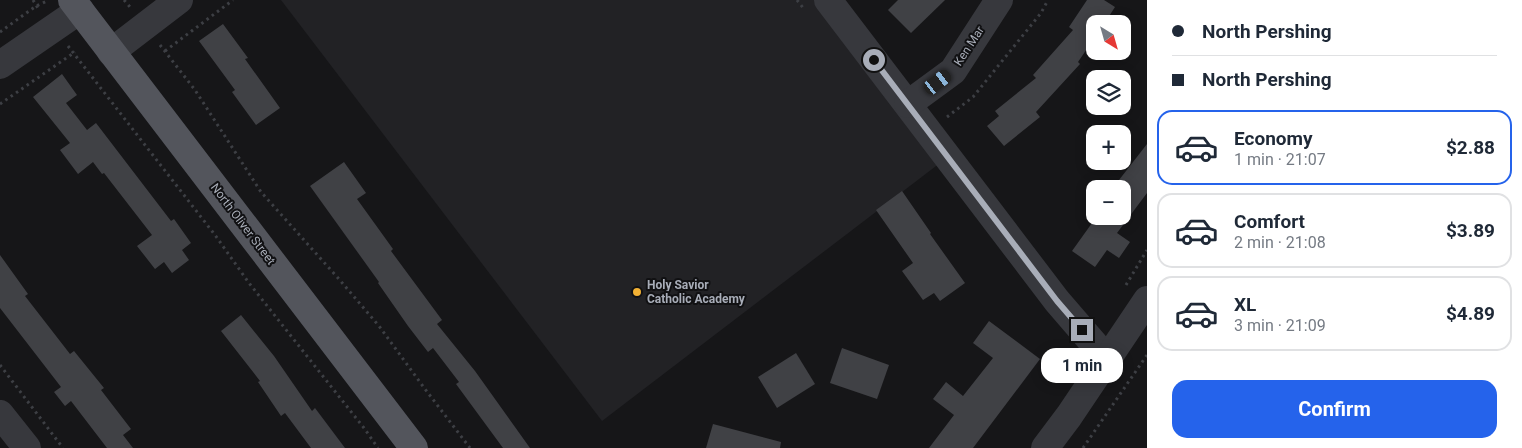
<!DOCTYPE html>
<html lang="en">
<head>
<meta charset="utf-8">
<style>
  body { margin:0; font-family:Roboto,sans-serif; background:#f2f2f3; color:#1f2937; height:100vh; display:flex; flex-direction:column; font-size:19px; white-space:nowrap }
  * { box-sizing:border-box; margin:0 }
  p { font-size:16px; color:#747a83 }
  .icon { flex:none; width:28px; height:28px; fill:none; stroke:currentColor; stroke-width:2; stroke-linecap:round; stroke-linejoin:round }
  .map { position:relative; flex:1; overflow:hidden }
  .details { display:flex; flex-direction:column; background:#fff; width:375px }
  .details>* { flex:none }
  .hud { display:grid; align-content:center; height:110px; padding:0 25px; background:#fff }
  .needle { width:32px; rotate:143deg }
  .tools { position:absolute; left:1086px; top:15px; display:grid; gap:10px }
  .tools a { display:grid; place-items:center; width:45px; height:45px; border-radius:10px; background:#fff; box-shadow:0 2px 12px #0003; font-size:25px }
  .end { position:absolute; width:22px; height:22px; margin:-11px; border:6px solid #a8adb8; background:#111; box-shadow:0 0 0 2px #111 }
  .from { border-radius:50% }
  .bubble { position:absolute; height:35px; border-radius:15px; background:#fff; box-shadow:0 2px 12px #0003; font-size:16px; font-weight:700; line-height:35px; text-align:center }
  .car { position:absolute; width:15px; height:30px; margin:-15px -8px; border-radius:6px; box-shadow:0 0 4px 1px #0007; background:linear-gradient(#222 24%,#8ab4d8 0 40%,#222 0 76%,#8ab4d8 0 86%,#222 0) }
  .hud b { display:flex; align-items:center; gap:18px; height:48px; font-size:19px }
  .hud b+b { border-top:1px solid #e0e1e3 }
  .hud i { width:12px; height:12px; background:#1f2937 }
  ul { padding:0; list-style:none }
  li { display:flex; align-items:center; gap:15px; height:75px; margin:0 10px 8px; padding:0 15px; border:2px solid #e0e1e3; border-radius:15px }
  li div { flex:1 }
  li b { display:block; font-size:19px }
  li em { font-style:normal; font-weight:700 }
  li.active { border-color:#2563eb }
  li>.icon { width:45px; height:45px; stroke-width:1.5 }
  .button { display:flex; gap:10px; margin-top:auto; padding:10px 25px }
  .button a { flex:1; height:58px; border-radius:15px; background:#2563eb; color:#fff; font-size:20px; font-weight:700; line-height:58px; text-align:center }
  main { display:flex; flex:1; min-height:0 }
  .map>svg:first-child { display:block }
  .built { fill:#222225 }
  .building { fill:#404145 }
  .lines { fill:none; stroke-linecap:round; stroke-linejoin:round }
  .path { stroke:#3d3f44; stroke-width:3; stroke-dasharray:2.5 4; stroke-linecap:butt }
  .minor { stroke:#37383d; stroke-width:28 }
  .major { stroke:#53555c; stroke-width:28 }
  .route { stroke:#a8adb8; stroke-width:6 }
  .poi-dot { fill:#f2b134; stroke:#111113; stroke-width:2 }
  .labels { text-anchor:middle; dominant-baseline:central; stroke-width:4; stroke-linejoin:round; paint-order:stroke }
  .street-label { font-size:12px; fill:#a8adb8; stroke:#111113 }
  .poi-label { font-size:12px; font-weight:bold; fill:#a8adb8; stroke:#111113; text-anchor:start }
</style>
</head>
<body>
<main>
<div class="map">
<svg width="1147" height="448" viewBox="0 0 1147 448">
  <rect width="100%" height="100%" fill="#161618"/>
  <polygon class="built" points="281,0 815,0 940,163 602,421"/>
  <g class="building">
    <polygon points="898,0 945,0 911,33 888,10"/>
    <polygon points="1087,0 1104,0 1115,7 1104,24 1095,24 1095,37 1078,62 1080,64 1036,112 1040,117 1004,146 987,126 999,116 995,111 1036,78 1033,75 1073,30 1069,27"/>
    <polygon points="223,24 248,58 245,59 280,108 256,125 232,92 235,90 199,41"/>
    <polygon points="62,74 77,95 66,103 87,130 96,123 171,221 174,219 191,243 182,250 189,260 172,273 164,262 155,269 137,246 152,235 104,173 102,174 93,162 78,174 60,150 70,143 33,97"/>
    <polygon points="1147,144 1147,193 1117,233 1130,242 1119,258 1107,250 1095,267 1072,251 1097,216 1122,216 1122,189 1112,189"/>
    <polygon points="344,162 366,193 357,199 393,249 391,251 442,320 437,324 475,371 530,448 503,448 456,384 459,382 433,348 428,352 408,326 378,283 379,282 310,186"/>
    <polygon points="902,191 931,233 930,234 965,283 940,301 934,293 923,300 902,271 913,263 876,210"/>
    <polygon points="0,255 28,294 25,296 70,354 74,351 104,388 101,390 131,429 123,435 133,448 107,448 71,401 65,406 54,392 61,387 0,308"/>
    <polygon points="241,315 274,356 312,411 315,408 345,448 311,448 285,413 281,416 258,382 260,381 221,331"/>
    <polygon points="989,321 1040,359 973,448 929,448 954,415 933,399 946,382 963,396 993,358 973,343"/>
    <polygon points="842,348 889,365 877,399 830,383"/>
    <polygon points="796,353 815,384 777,408 758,377"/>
    <polygon points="713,424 781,442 780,448 706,448"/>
  </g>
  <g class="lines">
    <g class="path">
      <polyline points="33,0 39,10"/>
      <polyline points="124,0 130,7"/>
      <polyline points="797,0 804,9"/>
      <polyline points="0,32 36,6 47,1"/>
      <polyline points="160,45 195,90 261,192 338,278 379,326 425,389 470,448"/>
      <polyline points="68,46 215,235 249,283 364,428 378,448"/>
      <polyline points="165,51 233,0"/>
      <polyline points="0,104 75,52"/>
      <polyline points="947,117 973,97 1041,13 1048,0"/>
      <polyline points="1126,285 1147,250"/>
      <polyline points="0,365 63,448"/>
      <polyline points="1083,448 1147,355"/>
    </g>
    <g class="minor">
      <polyline points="828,0 1057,301 1107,359"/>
      <polyline points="111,52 179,0"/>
      <polyline points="0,65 80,10"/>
      <polyline points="908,104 953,71 999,0"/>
      <polyline points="0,414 27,448"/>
      <polyline points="1045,448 1069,416 1147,300"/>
    </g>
    <polyline class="major" points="72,0 414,448"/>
  </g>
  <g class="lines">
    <polyline class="route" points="874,60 1057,301 1082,330"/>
  </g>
  <circle class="poi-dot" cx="637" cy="292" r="5"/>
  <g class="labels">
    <g class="street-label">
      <text transform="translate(969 46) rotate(-57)">Ken Mar</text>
      <text transform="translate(243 224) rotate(53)">North Oliver Street</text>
    </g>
    <g class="poi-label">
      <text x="647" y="285">Holy Savior<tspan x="647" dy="14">Catholic Academy</tspan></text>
    </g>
  </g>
</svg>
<div class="tools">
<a><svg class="needle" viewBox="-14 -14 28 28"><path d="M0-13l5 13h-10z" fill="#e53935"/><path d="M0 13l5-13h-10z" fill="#747a83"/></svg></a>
<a><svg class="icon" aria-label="layers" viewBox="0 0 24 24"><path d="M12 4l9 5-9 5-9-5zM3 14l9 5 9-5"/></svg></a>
<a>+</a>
<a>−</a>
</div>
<i class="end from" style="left:874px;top:60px"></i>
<i class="end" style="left:1082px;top:330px"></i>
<div class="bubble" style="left:1041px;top:348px;width:82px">1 min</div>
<i class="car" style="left:938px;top:82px;rotate:53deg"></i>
</div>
<section class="details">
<div class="hud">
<b><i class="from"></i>North Pershing</b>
<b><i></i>North Pershing</b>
</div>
<ul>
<li class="active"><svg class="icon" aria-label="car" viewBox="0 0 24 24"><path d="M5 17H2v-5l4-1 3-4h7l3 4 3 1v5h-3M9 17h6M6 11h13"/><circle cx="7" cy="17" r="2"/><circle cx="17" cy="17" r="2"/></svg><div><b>Economy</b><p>1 min · 21:07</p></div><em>$2.88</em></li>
<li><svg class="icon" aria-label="car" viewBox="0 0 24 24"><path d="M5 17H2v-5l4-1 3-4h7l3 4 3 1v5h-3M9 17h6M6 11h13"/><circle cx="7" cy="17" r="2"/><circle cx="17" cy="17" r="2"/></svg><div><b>Comfort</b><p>2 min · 21:08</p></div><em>$3.89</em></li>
<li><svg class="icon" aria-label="car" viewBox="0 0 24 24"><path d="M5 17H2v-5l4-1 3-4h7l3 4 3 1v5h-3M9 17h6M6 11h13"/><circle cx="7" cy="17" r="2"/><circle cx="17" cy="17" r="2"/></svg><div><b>XL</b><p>3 min · 21:09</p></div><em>$4.89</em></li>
</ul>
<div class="button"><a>Confirm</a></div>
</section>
</main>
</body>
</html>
